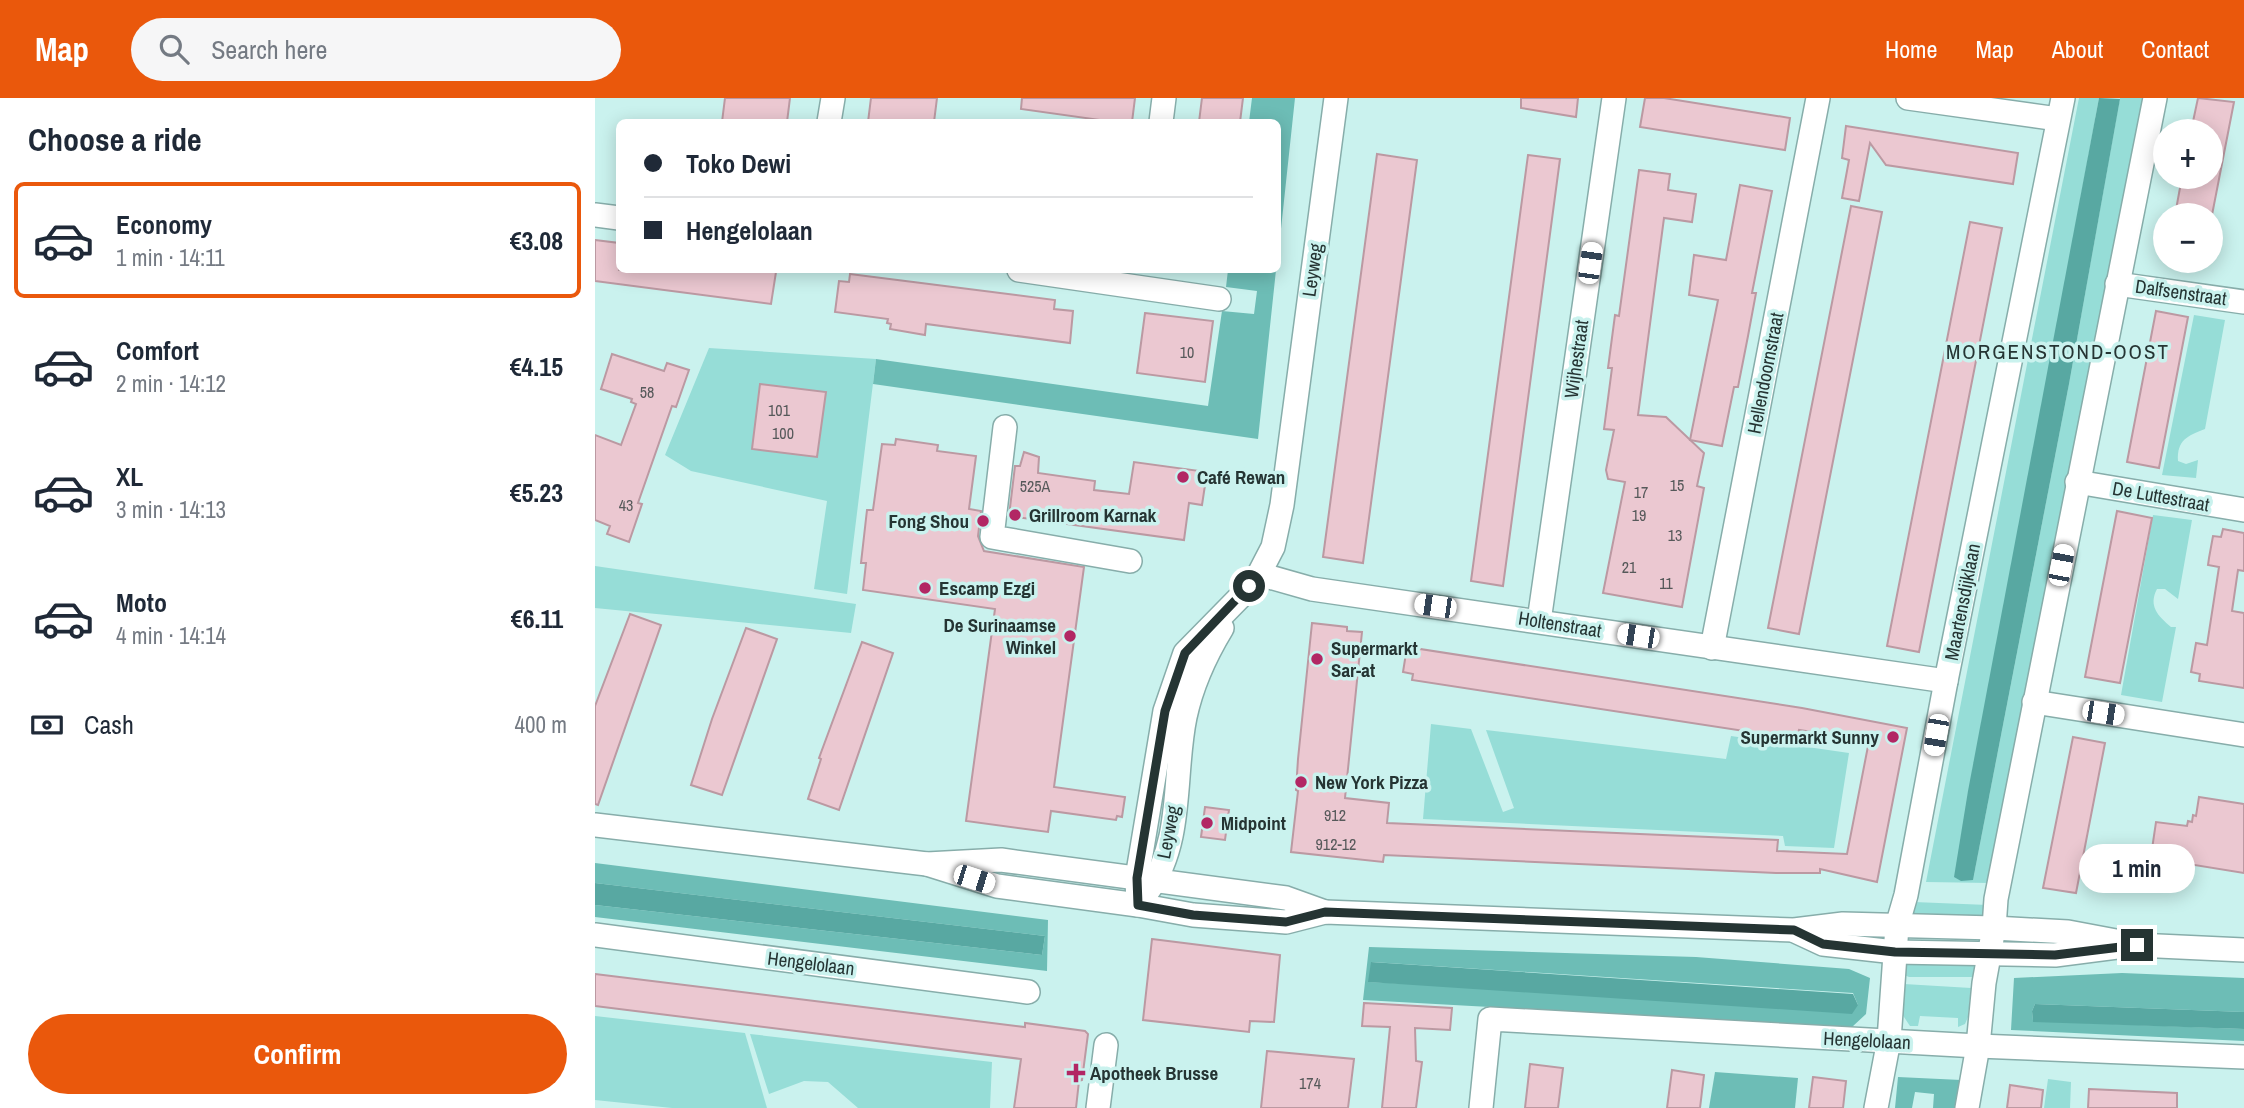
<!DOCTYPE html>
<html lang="en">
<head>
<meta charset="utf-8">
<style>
  body { margin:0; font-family:"Archivo Narrow",sans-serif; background:#f6f6f7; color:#1f2937; height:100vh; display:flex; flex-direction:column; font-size:26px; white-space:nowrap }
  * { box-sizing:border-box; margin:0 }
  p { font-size:23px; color:#747a83 }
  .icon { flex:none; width:38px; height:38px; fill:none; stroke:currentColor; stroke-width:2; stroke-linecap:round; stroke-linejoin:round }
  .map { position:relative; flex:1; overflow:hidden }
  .side { display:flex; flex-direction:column; background:#fff; width:595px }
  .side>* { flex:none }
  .banner { position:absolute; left:21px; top:21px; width:665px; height:154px; border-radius:10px; box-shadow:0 4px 18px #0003; display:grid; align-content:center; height:154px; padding:0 28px; background:#fff }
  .buttons { position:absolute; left:1558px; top:21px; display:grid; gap:14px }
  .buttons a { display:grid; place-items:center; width:70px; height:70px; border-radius:50%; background:#fff; box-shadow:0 4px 18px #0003; font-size:35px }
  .end { position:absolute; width:32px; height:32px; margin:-16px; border:9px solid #253433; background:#fff; box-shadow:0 0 0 4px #fff }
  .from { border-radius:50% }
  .bubble { position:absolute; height:49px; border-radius:24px; background:#fff; box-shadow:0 4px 18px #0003; font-size:23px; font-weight:700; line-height:49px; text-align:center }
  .car { position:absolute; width:21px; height:42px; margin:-21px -10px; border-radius:9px; box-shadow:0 0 5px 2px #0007; background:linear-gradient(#fff 24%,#345 0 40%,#fff 0 76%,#345 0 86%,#fff 0) }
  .banner b { display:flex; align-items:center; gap:24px; height:66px; font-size:26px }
  .banner b+b { border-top:2px solid #e0e1e3 }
  .banner i { width:18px; height:18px; background:#1f2937 }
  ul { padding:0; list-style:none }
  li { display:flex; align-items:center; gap:21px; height:116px; margin:0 14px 10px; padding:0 14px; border:4px solid transparent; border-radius:10px }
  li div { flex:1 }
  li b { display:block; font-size:26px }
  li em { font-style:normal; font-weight:700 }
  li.on { border-color:#ea580c }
  li>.icon { width:63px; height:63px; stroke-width:1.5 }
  h2 { padding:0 28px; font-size:32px; line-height:84px }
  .pay { display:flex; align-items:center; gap:18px; height:77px; padding:0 28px; font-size:26px }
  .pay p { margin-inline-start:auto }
  .action { display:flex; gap:14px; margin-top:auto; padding:14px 28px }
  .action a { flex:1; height:80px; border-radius:42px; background:#ea580c; color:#fff; font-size:28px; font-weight:700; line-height:80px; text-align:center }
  header { display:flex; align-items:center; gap:42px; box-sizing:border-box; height:98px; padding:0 35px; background:#ea580c; color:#fff }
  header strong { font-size:33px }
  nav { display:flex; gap:38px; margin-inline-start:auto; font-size:24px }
  .search { width:490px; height:63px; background:#f6f6f7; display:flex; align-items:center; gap:18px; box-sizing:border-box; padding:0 24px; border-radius:38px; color:#747a83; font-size:26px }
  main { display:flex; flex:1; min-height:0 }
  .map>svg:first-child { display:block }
  .green { fill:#96ddd7 }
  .forest { fill:#6dbdb6; fill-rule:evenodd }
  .water { fill:#58a8a2 }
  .building { fill:#ebc8d1; stroke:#bb99a2; stroke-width:2 }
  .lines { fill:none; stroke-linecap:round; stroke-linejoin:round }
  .minor-casing { stroke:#87adaa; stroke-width:26 }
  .minor { stroke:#fff; stroke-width:23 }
  .route { stroke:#253433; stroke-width:9 }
  .poi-dot { fill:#b22764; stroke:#caf2ee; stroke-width:2.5 }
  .labels { text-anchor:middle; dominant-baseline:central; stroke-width:7; stroke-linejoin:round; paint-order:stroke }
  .number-label { font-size:16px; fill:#56595a }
  .street-label { font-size:19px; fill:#253433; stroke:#caf2ee }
  .poi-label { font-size:19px; font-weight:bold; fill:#253433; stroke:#caf2ee; text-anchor:start }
  .neighbourhood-label { font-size:21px; letter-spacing:2px; fill:#253433; stroke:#caf2ee }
</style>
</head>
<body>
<header>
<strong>Map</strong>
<div class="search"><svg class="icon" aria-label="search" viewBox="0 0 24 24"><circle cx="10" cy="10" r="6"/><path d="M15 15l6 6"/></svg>Search here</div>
<nav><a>Home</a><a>Map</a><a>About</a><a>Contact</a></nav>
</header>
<main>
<section class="side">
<h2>Choose a ride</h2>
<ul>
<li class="on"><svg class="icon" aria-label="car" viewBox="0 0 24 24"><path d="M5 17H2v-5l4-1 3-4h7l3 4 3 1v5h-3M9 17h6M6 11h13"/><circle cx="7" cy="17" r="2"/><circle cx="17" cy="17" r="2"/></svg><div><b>Economy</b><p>1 min · 14:11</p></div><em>€3.08</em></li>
<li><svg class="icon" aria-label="car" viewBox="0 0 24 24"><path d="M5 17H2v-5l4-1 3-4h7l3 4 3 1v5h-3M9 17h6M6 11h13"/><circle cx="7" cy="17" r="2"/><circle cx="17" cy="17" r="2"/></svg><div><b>Comfort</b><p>2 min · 14:12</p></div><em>€4.15</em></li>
<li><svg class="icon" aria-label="car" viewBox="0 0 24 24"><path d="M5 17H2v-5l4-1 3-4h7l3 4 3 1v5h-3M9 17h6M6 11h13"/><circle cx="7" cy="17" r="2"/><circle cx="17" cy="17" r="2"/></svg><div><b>XL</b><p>3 min · 14:13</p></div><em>€5.23</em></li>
<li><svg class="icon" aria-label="car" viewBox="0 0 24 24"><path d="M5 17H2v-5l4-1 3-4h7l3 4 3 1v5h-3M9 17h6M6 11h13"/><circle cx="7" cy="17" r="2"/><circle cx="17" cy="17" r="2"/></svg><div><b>Moto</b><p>4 min · 14:14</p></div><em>€6.11</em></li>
</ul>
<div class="pay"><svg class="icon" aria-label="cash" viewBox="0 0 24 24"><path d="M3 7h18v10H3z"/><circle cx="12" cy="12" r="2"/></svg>Cash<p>400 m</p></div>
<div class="action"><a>Confirm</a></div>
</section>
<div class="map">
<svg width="1649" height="1010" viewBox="0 0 1649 1010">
  <rect width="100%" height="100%" fill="#caf2ee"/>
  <g class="green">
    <polygon points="1484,0 1504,0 1456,261 1378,782 1474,286 1525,0 1548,0 1395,785 1331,784"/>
    <path d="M1599 217 1630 222 1610 331C1592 338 1582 342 1583 363L1591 366 1603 362 1601 380 1567 377Z"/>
    <polygon points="114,250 281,261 252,496 219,491 232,403 96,373 70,357"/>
    <path d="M1558 417 1597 422 1583 501 1570 491H1562C1553 508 1563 518 1576 529H1581L1567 604 1526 597Z"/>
    <polygon points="0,468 261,506 256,535 0,510"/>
    <polygon points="836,626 876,631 908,714 919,710 891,632 1131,661 1136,638 1254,655 1239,750 1190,748 1188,738 828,721"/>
    <polygon points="1319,804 1393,807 1390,818 1385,822 1322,819 1318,815"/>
    <polygon points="1313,864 1377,866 1382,870 1381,879 1314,879 1309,877 1309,867"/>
    <polygon points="1309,886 1376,890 1373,919 1370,926 1363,929 1363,920 1325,918 1323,928 1315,928 1307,916"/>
    <polygon points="0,918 150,935 172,1010 77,1010 0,1002"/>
    <polygon points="155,936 397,964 395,1010 263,1010 233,984 209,983 174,996"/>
    <polygon points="1453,981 1476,984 1475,1010 1449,1010"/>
  </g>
  <g class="forest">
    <polygon points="657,0 700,0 683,159 682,24 654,24"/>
    <polygon points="633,172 681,172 663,341 278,286 281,261 613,308 627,213 659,216 662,193 631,189"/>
    <polygon points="0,765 453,822 452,873 0,819 0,807 447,857 450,838 0,785"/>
    <path d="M774 849 1101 859 1254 871 1275 880 1271 916 1257 929 768 902ZM777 864 1258 895 1263 907 774 884Z"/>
    <polygon points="1527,875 1649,880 1649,914 1440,906 1437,913 1438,923 1649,931 1649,943 1416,932 1419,880"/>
    <polygon points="1120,974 1203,980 1200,1010 1114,1010"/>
    <polygon points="1303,979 1366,982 1362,1010 1338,1010 1339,996 1320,994 1317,1010 1300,1010"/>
  </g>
  <g class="water">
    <polygon points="1504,0 1525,1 1474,286 1378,782 1366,783 1359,779 1373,693"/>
    <polygon points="0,785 450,838 447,857 0,807"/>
    <polygon points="776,864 1258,896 1263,907 1257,916 773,884"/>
    <polygon points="1440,906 1649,914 1649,931 1438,924 1437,913"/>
  </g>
  <g class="building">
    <polygon points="130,0 195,0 192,24 127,24"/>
    <polygon points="276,0 342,0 339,24 273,24"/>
    <polygon points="427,0 540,0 537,24 504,24 505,22 426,11"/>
    <polygon points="607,0 648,0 645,24 604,24"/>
    <polygon points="926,0 983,0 981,19 926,10"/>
    <polygon points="1050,0 1069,0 1195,20 1190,52 1045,29"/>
    <polygon points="1603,0 1639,4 1617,117 1580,117 1587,79 1615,79 1615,33 1596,33"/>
    <polygon points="1251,28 1423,55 1418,86 1291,67 1275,45 1264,103 1247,100 1254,62 1247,60"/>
    <polygon points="782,56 822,62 768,465 728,459"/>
    <polygon points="933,57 965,61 908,488 876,483"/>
    <polygon points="1044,72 1075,76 1073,92 1101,96 1097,124 1069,120 1043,317 1071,319 1109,355 1102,388 1109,390 1087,509 1008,495 1030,384 1013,381 1011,372 1019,332 1009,331 1017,270 1013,270 1020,217 1024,218"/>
    <polygon points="1145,87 1177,93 1157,195 1161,195 1153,238 1143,289 1139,289 1127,348 1095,342 1123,202 1094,197 1099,157 1131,162"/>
    <polygon points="1256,108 1287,114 1204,536 1173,530"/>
    <polygon points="1375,124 1407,130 1324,554 1292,548"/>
    <polygon points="0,142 24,145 24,172 171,172 181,174 176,206 0,183"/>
    <polygon points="255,176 460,202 459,211 478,213 475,245 331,226 330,237 295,231 296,226 292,225 293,221 240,214 244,183 254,184"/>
    <polygon points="1561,213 1593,219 1564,370 1532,364"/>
    <polygon points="550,215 618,223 610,284 542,275"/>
    <polygon points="17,256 69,273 72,265 94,272 81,309 77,308 43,405 47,406 34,444 12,436 15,428 0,422 0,337 26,347 41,306 36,304 37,301 6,291"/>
    <polygon points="165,286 231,294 222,359 157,351"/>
    <polygon points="301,341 343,347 342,353 381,358 374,411 386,413 383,438 389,453 489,469 459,689 530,699 527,719 522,718 521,722 456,713 453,734 371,723 400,511 268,492 271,465 266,465 272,412 278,412 287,346 300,347"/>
    <polygon points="429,354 444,359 443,375 500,383 499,392 534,396 539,364 612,374 607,407 594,405 589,442 414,418 420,368 425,368"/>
    <polygon points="1522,413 1557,420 1525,585 1490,579"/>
    <polygon points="1628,431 1649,435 1649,473 1643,472 1637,513 1649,515 1649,590 1604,583 1605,576 1596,574 1601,545 1612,547 1624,469 1613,467 1614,460 1618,438 1626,439"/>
    <polygon points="35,516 66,527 3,707 0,706 0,608"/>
    <polygon points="717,525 752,529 752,533 767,534 750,700 794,705 792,725 1183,742 1182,753 1252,756 1274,643 1204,632 1202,641 817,582 818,576 808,574 812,549 1207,610 1312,630 1282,784 1225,771 1225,775 1181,775 789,757 788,764 696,754 703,693 701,692 703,661"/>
    <polygon points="151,530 182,541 127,697 96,687 117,621"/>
    <polygon points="267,544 298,555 244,712 213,701 226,661 224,660"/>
    <polygon points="1478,639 1510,645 1481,795 1448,790"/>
    <polygon points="1604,699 1649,706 1649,775 1587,765 1588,754 1557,751 1561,724 1592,728 1593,723 1597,724 1598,717 1601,718"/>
    <polygon points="610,709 634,712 630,742 606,739"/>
    <polygon points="557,841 685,857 679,924 655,923 654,934 548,922"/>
    <polygon points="0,876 430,929 430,925 490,933 493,936 487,982 484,983 481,1010 419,1010 426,961 0,908"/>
    <polygon points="769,905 857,910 855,932 820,930 821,963 827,964 821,1010 787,1010 795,929 767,928"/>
    <polygon points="672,953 759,961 753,1010 666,1010"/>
    <polygon points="935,966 968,970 963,1010 930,1010"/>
    <polygon points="1077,972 1109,977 1105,1010 1072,1010"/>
    <polygon points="1218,979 1251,983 1248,1010 1214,1010"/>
    <polygon points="1415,987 1448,992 1446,1010 1412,1010"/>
    <polygon points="1494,991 1582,995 1582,1010 1493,1010"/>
  </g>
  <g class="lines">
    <g class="minor-casing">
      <g id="minor">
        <polyline points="1313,0 1463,21"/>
        <polyline points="234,24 238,0"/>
        <polyline points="566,24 569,0"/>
        <polyline points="0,117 24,120"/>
        <polyline points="424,172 624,201"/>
        <polyline points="1522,186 1649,204"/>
        <polyline points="410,329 397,439 535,463"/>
        <polyline points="1482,384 1649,412"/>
        <polyline points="664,476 717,491 1351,583"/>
        <polyline points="944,523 1019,0"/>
        <polyline points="1117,550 1223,0"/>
        <polyline points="1439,604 1649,637"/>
        <polyline points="0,727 332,766 406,762 691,800 730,814"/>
        <polyline points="332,766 402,788 543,807 598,817 691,824 730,814 1199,832 1248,826 1399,830 1473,834 1542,847 1649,852"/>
        <path d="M553 793C589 743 578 676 590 619 597 586 610 558 627 530"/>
        <polyline points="543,807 542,780 570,613 590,555 644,500 664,476 678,449 687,407 741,0"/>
        <polyline points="1200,833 1228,846 1300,854 1460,857 1522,849"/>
        <polyline points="0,837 433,894"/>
        <polyline points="503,1010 511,947"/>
        <polyline points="886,1010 895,921 1383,948 1649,959"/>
        <polyline points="1281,1010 1294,942 1302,828 1311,797 1351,583 1468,0"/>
        <polyline points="1372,1010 1383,948 1389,885 1399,830 1401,801 1560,0"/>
      </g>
    </g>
    <use href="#minor" class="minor"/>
  </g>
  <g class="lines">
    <polyline class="route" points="654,488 590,555 570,613 542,780 543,807 598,817 691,824 730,814 1199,832 1228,846 1300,854 1460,857 1542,847"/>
  </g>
  <g class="poi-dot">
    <circle cx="588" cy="379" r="7"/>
    <circle cx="420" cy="417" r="7"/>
    <circle cx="388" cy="423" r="7"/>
    <circle cx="330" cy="490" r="7"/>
    <circle cx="475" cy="538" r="7"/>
    <circle cx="722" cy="561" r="7"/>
    <circle cx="1298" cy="639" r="7"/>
    <circle cx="706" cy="684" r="7"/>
    <circle cx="612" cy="725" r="7"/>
    <path d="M477.5 964.5h7v7h7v7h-7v7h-7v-7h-7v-7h7z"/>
  </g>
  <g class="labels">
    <g class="number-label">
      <text x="592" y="254">10</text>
      <text x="52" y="294">58</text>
      <text x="184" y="312">101</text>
      <text x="188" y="335">100</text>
      <text x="1082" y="387">15</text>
      <text x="440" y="388">525A</text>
      <text x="1046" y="394">17</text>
      <text x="31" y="407">43</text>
      <text x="1044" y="417">19</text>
      <text x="1080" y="437">13</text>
      <text x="1034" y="469">21</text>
      <text x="1071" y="485">11</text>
      <text x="740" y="717">912</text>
      <text x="741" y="746">912-12</text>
      <text x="715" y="985">174</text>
    </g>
    <g class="street-label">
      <text transform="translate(717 172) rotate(-82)">Leyweg</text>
      <text transform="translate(1586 194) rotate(8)">Dalfsenstraat</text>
      <text transform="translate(981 261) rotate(-82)">Wijhestraat</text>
      <text transform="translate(1170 275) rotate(-79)">Hellendoornstraat</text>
      <text transform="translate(1566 398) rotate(10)">De Luttestraat</text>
      <text transform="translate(1367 504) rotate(-79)">Maartensdijklaan</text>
      <text transform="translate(965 526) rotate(9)">Holtenstraat</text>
      <text transform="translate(573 734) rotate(-79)">Leyweg</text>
      <text transform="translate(216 865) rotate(7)">Hengelolaan</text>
      <text transform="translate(1272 942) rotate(3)">Hengelolaan</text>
    </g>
    <g class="poi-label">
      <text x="602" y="379">Café Rewan</text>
      <text x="434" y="417">Grillroom Karnak</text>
      <text x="374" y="423" text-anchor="end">Fong Shou</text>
      <text x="344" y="490">Escamp Ezgi</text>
      <text x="461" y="527" text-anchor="end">De Surinaamse<tspan x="461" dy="22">Winkel</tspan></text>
      <text x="736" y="550">Supermarkt<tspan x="736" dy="22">Sar-at</tspan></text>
      <text x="1284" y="639" text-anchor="end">Supermarkt Sunny</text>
      <text x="720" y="684">New York Pizza</text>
      <text x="626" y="725">Midpoint</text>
      <text x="495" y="975">Apotheek Brusse</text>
    </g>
    <g class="neighbourhood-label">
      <text x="1463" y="253">MORGENSTOND-OOST</text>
    </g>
  </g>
</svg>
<div class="buttons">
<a>+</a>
<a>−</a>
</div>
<i class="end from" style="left:654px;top:488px"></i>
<i class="end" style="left:1542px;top:847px"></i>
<div class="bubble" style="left:1484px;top:746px;width:116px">1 min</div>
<i class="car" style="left:995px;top:165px;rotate:8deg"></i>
<i class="car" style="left:1466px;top:467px;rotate:11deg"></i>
<i class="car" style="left:840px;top:508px;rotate:278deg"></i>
<i class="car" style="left:1043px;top:538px;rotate:279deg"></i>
<i class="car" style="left:1508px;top:615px;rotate:99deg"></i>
<i class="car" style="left:1341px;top:637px;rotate:190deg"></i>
<i class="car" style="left:379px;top:781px;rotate:108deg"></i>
<div class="banner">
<b><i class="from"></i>Toko Dewi</b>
<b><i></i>Hengelolaan</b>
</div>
</div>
</main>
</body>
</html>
